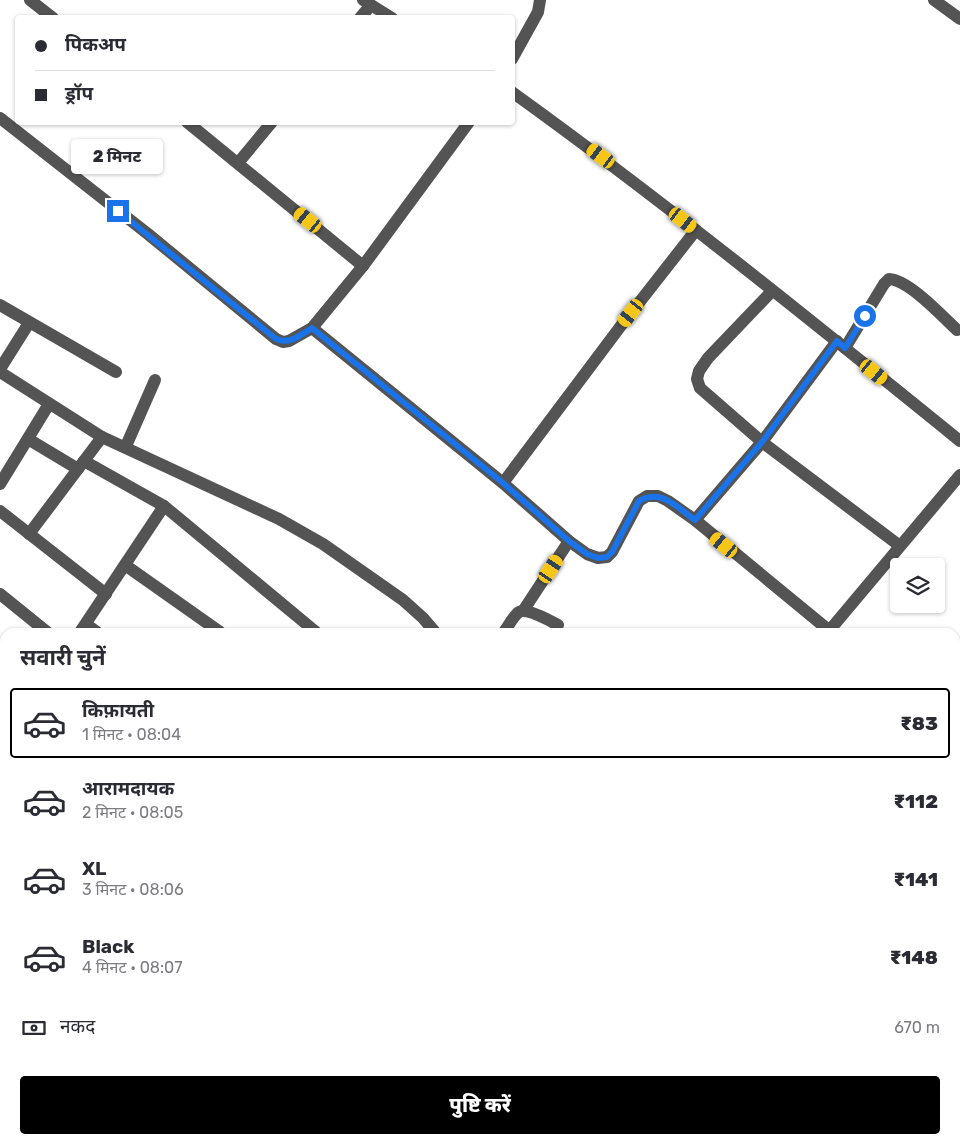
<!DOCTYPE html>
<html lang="hi">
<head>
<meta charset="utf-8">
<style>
  body { margin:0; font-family:Rubik,"Noto Sans Devanagari",sans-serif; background:#f2f2f3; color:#2b2b33; height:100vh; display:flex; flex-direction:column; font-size:19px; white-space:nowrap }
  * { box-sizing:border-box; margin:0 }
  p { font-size:16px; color:#7c7c81 }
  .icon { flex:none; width:28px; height:28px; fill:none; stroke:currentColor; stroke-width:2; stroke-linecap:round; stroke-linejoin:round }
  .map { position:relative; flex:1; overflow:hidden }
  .details { position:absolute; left:0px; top:628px; width:960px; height:516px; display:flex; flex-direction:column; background:#fff; border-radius:15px 15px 0 0; box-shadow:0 1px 4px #0004 }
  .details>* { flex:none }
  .hud { position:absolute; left:15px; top:15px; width:500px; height:110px; border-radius:5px; box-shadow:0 1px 4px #0004; display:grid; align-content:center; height:110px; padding:0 20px; background:#fff }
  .buttons { position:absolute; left:890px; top:558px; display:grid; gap:10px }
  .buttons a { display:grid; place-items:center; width:55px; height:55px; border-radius:5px; background:#fff; box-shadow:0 1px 4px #0004; font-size:25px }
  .end { position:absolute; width:22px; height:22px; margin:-11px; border:6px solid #1a73e8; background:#fff; box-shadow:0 0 0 2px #fff }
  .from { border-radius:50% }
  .bubble { position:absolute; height:35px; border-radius:5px; background:#fff; box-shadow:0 1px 4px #0004; font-size:16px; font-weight:800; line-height:35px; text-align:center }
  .car { position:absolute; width:15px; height:30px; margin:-15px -8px; border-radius:6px; box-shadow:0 0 4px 1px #0007; background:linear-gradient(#f5c518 24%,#345 0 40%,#f5c518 0 76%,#345 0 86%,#f5c518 0) }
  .hud b { display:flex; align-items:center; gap:18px; height:48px; font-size:19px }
  .hud b+b { border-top:1px solid #e1e1e2 }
  .hud i { width:12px; height:12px; background:#2b2b33 }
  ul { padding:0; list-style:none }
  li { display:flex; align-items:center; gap:15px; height:70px; margin:0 10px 8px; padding:0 10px; border:2px solid transparent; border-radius:5px }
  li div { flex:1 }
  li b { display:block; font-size:19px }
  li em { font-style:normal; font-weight:800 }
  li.current { border-color:#000 }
  li>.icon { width:45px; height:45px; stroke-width:1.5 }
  h2 { padding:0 20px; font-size:22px; line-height:60px }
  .pay { display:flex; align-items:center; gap:12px; height:55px; padding:0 20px; font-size:19px }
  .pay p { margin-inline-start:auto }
  .primary-button { display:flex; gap:10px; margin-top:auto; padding:10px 20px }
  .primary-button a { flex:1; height:58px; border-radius:5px; background:#000; color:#fff; font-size:20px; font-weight:800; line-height:58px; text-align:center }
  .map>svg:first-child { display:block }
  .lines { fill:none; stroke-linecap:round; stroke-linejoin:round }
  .minor { stroke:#545454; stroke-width:12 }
  .route { stroke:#1a73e8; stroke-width:6 }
</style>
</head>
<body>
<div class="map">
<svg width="960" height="1143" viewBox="0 0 960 1143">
  <rect width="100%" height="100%" fill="#fff"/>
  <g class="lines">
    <g class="minor">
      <polyline points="30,0 53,18"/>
      <polyline points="363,0 392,18"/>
      <polyline points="934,0 960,19"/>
      <polyline points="360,18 371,5"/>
      <polyline points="512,59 538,12 540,0"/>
      <path d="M512 92C666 203 813 322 960 441"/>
      <polyline points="0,118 148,234 276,339 283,342 289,341 312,328 363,266 469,122"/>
      <polyline points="187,122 363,266"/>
      <polyline points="238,163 272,122"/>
      <polyline points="772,291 708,358 699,371 697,379 700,388 762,442 900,546"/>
      <polyline points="0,305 116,372"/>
      <polyline points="312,328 503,483 569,541 587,554 598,558 607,557 612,552 639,501 647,496 658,496 668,501 695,520 831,632"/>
      <path d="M845 348 884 284 889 279C909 280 942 316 957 330"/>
      <polyline points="0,369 29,323"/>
      <polyline points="0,372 102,437 279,519 323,544 403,600 423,618 435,632"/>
      <polyline points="28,439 78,469"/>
      <polyline points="126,446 155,380"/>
      <polyline points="84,461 164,506 316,632"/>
      <polyline points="503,483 620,327 696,230"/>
      <polyline points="0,484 49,404"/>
      <polyline points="0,511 106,594"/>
      <polyline points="695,520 762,442 837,341"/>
      <polyline points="29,534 102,437"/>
      <polyline points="125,565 220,632"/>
      <polyline points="0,594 47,632"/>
      <polyline points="523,611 569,541"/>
      <polyline points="86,624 97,632"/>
      <polyline points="829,631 960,475"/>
      <polyline points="80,632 164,506"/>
      <path d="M504 632C508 627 513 616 519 612 526 607 551 621 558 625"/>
      <polyline points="955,738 960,742"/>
      <polyline points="0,740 5,740"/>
      <polyline points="955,920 960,913"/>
      <polyline points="0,924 5,928"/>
      <polyline points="0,1034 5,1030"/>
      <polyline points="955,1042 960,1042"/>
      <polyline points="0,1095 5,1094"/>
      <polyline points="148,1139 156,1143"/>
      <polyline points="248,1139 254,1143"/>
      <polyline points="316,1139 320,1143"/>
      <polyline points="373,1139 378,1143"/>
      <polyline points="780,1139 780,1143"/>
      <polyline points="904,1139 920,1143"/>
      <polyline points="15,1143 17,1139"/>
      <polyline points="424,1143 427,1139"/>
    </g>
  </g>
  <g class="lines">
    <path class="route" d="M118 211 276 339C290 345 300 335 312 328L503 483 569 541 587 554 598 558 607 557 612 552 639 501C661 488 678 508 695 520L762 442 837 341 845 348 865 316"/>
  </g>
</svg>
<div class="buttons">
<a><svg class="icon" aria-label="layers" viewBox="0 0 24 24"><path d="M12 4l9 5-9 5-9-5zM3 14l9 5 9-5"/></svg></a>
</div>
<i class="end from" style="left:865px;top:316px"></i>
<i class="end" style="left:118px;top:211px"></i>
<div class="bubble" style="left:71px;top:139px;width:92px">2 मिनट</div>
<i class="car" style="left:601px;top:156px;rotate:306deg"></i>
<i class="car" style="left:308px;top:220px;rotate:309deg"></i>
<i class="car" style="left:683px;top:220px;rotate:128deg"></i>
<i class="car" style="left:631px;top:313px;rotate:218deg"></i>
<i class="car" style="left:874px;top:372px;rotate:129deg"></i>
<i class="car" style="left:724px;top:545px;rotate:309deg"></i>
<i class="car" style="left:551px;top:569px;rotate:34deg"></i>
<div class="hud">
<b><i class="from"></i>पिकअप</b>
<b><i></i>ड्रॉप</b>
</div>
<section class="details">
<h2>सवारी चुनें</h2>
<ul>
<li class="current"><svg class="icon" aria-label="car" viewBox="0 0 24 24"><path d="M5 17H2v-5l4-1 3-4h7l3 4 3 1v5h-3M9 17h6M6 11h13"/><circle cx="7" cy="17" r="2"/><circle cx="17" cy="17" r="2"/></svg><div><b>किफ़ायती</b><p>1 मिनट · 08:04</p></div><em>₹83</em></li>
<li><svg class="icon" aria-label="car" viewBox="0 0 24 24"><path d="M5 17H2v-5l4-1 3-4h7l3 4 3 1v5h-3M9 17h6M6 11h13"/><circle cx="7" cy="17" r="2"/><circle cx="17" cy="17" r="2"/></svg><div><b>आरामदायक</b><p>2 मिनट · 08:05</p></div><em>₹112</em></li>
<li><svg class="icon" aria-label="car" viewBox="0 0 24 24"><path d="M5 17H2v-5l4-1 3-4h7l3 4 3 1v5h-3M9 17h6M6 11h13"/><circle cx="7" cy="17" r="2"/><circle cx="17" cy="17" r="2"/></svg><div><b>XL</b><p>3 मिनट · 08:06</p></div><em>₹141</em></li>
<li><svg class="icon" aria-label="car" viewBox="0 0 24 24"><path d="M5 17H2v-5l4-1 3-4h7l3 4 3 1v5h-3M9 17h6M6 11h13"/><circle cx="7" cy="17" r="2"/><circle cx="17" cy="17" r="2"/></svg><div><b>Black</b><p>4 मिनट · 08:07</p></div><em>₹148</em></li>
</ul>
<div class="pay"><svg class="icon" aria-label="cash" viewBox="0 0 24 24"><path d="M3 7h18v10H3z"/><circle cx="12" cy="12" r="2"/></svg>नकद<p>670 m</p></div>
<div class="primary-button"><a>पुष्टि करें</a></div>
</section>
</div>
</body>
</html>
